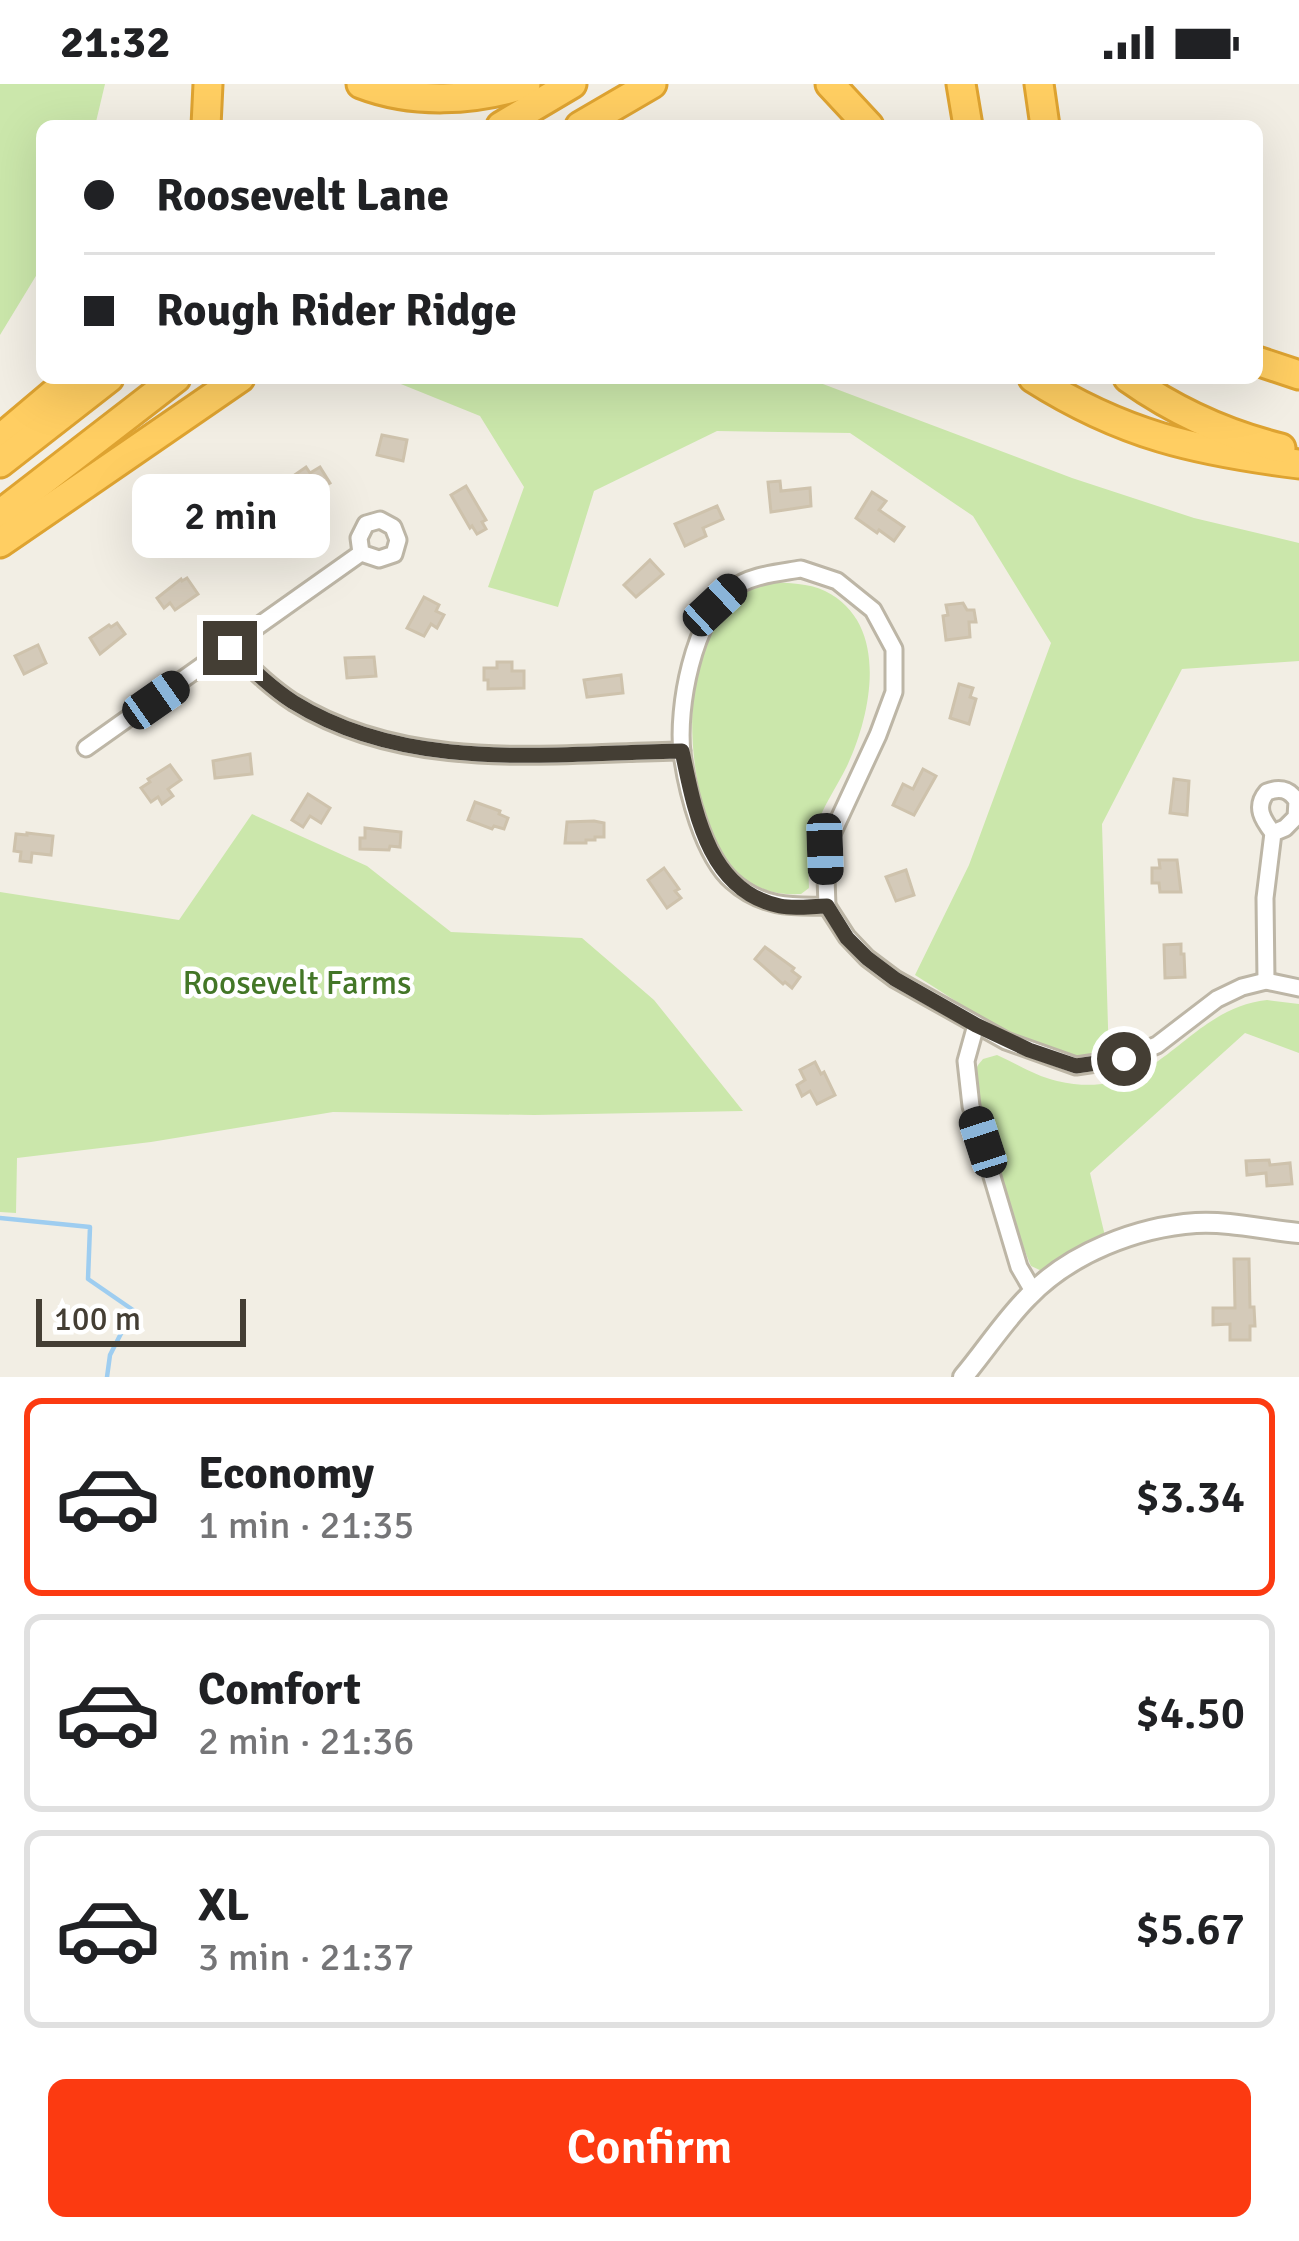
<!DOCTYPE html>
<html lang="en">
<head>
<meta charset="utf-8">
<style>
  body { margin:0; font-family:Signika,sans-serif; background:#f2f2f2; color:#202124; height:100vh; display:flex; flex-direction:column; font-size:45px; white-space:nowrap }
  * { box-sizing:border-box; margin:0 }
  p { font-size:39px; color:#757577 }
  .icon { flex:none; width:66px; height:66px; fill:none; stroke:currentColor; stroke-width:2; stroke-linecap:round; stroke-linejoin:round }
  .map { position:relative; height:1293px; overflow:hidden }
  .side { display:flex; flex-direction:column; background:#fff; flex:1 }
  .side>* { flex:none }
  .banner { position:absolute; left:36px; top:36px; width:1227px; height:264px; border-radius:18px; box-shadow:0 12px 48px #0002; display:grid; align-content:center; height:264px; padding:0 48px; background:#fff }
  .scale { position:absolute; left:36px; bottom:30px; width:210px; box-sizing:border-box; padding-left:12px; border:6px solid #443e34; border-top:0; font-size:33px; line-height:42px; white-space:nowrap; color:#443e34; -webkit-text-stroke:9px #fff; paint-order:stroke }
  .end { position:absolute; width:54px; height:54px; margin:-27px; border:15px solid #443e34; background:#fff; box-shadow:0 0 0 6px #fff }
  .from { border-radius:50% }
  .bubble { position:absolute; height:84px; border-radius:18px; background:#fff; box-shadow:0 12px 48px #0002; font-size:39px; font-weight:600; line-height:84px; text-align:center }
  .car { position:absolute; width:36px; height:72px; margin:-36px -18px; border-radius:15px; box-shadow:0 0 9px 3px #0007; background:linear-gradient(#222 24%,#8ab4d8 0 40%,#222 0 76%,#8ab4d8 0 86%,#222 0) }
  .banner b { display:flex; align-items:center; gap:42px; height:114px; font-size:45px }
  .banner b+b { border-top:3px solid #e0e0e0 }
  .banner i { width:30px; height:30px; background:#202124 }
  ul { padding:21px 0 0; list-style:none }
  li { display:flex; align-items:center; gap:36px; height:198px; margin:0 24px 18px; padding:0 24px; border:6px solid #e0e0e0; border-radius:18px }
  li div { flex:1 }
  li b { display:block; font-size:45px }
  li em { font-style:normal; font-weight:600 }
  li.active { border-color:#fc3a11 }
  li>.icon { width:108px; height:108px; stroke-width:1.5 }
  .cta { display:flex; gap:24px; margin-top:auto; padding:24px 48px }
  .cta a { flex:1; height:138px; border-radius:18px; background:#fc3a11; color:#fff; font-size:48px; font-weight:600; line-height:138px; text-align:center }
  .status { display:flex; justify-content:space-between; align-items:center; height:84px; padding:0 60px; background:#fff; direction:ltr }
  .status svg { height:33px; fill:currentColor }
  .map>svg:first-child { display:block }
  .green { fill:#cbe7ab }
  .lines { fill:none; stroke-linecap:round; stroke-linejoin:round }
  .stream { stroke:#9ecdf0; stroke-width:4.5 }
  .building { fill:#d4cab9; stroke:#cec2ac; stroke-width:3 }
  .minor-casing { stroke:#bdb6a6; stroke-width:21 }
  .tertiary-casing { stroke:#bdb6a6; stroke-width:24 }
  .motorway-casing { stroke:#dea331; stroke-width:33 }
  .minor { stroke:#fff; stroke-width:15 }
  .tertiary { stroke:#fff; stroke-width:18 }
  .motorway { stroke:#ffce62; stroke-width:27 }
  .route { stroke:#443e34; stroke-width:15 }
  .labels { text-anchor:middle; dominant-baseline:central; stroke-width:9; stroke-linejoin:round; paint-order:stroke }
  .park-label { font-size:33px; fill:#437627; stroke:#fff }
</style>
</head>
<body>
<div class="status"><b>21:32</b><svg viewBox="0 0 49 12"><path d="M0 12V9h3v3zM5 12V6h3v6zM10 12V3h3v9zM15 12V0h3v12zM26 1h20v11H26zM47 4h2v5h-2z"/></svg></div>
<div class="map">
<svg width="1299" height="1293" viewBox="0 0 1299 1293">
  <rect width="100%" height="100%" fill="#f2eee4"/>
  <g class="green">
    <polygon points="0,0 105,0 95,42 42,42 42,182 0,251"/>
    <path d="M386 294H807L1072 394 1194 434 1299 459V577L1182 585 1102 740 1109 976C1042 981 970 925 915 891L969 781 1051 559 973 432 850 349 717 347 594 407 558 523 488 503 524 403 480 332Z"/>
    <path d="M770 498C789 499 808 499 825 507 890 539 872 629 847 682 836 704 822 724 814 748 809 767 808 785 809 804L801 810C779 811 758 807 741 792 683 742 671 559 736 511 746 504 759 500 770 498Z"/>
    <polygon points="252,730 367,782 451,848 582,854 654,916 743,1027 534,1031 333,1028 151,1058 17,1074 16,1129 0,1128 0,808 179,836"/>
    <path d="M1267 916 1299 920V969L1245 949 1090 1089 1105 1152 1044 1188 1031 1182C1018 1152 968 1009 977 983 978 980 981 978 983 975L997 971C1017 980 1035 992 1057 997 1161 1021 1181 926 1267 916Z"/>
  </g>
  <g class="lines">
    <polyline class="stream" points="0,1134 90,1143 88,1195 133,1226 110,1271 107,1293"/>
  </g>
  <g class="building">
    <polygon points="382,351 407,356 403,377 377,371"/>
    <polygon points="306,383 310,389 320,383 330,399 301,417 292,403 298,399 293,392"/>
    <polygon points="780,397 781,407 810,404 811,422 771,428 768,398"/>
    <polygon points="466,402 486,436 482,438 486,445 477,450 472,442 470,444 451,411"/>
    <polygon points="872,408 886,417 879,426 904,443 894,457 879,446 877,449 856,434"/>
    <polygon points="717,422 723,435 703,444 706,452 685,462 675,440"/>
    <polygon points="253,427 264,441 234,460 225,448"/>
    <polygon points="650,476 663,490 636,513 624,501"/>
    <polygon points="187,494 198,510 175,526 170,519 164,524 157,514 181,495 182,497"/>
    <polygon points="424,513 439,521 436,527 444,531 437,544 431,540 424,552 407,544"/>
    <polygon points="963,519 967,526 974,526 976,538 969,538 970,553 946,556 943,532 948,531 946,521"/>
    <polygon points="117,539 125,550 100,570 90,554 109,541 111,543"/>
    <polygon points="38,561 46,579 24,590 15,572"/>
    <polygon points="374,573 376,592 347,594 345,574"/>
    <polygon points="497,578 512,578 512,587 524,587 524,604 488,605 488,596 484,596 484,584 497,584"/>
    <polygon points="621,591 623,609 587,613 584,596"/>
    <polygon points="959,600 973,604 970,613 976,615 969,640 950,634"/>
    <polygon points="250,670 252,690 215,694 213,677"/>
    <polygon points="170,681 181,696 168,705 173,712 162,720 158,713 151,718 141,704 150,698 148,695"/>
    <polygon points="923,685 936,692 914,731 893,721 903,700 913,705"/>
    <polygon points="1174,695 1189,697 1187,731 1170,729"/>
    <polygon points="308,710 330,724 321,739 310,732 303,743 292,736"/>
    <polygon points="475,718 500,727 499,730 508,734 504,745 494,742 492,745 468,736"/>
    <polygon points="594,737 604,739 604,753 595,753 595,756 586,756 586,759 565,759 567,738"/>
    <polygon points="365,744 401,748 400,763 390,762 389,766 360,765 360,754 365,754"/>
    <polygon points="27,749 53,752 51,771 32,769 31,778 20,777 21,768 14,767 16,750 27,751"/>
    <polygon points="1159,776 1177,776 1181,808 1160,808 1159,799 1152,799 1152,784 1160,784"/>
    <polygon points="664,784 679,805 675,807 681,814 667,824 648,796"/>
    <polygon points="906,786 914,811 896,817 886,793"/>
    <polygon points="1181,860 1181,870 1184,870 1185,893 1165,894 1164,861"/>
    <polygon points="765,863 794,884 792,887 800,893 792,904 785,898 783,900 755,875"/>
    <polygon points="815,978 821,990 824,988 835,1011 817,1020 810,1007 802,1012 797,1001 805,996 800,986"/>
    <polygon points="1269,1076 1270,1081 1290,1079 1292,1100 1267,1102 1266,1089 1247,1091 1246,1077"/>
    <polygon points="1234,1175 1249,1175 1250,1223 1254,1223 1255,1242 1250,1242 1250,1256 1230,1256 1230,1240 1213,1241 1213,1224 1235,1224"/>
  </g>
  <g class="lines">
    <g class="minor-casing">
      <g id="minor">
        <path d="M801 485 837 497 873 526 894 565V608L878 651 825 765 827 822C790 823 761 823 732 797 703 771 687 707 682 669 677 623 693 536 731 506 749 491 778 489 801 485Z"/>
        <path d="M230 564C250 583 270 603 293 618 409 690 552 669 682 667"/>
        <polyline points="86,664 361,469 359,454 366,440 380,436 393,443 398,456 394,470 379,475 361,469"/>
        <polyline points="827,822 847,853 867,874 895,895 1006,957 1076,982 1123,975 1157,961 1217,915 1242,903 1266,897 1299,904"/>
        <path d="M1266 897 1265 814 1273 749C1263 736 1254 723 1267 708 1280 703 1289 705 1297 717L1296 733 1285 744 1273 749"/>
        <polyline points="976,941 966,977 971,1022 1019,1183 1033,1207"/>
      </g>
    </g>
    <g class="tertiary-casing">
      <path id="tertiary" d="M963 1293C985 1267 1004 1237 1028 1213 1070 1169 1137 1143 1196 1139 1230 1137 1265 1146 1299 1149"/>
    </g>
    <g class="motorway-casing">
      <g id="motorway">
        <path d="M361 0C413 20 474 17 526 0"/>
        <polyline points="830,0 869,42"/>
        <polyline points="961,0 968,42"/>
        <polyline points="1039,0 1045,42"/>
        <polyline points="206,42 208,0"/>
        <polyline points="501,42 572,0"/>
        <polyline points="580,42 652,0"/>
        <polyline points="1257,277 1299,291"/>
        <path d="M1033 294C1123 351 1196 367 1299 380"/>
        <path d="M1128 294C1176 328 1224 350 1281 364"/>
        <polyline points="0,355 72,294"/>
        <polyline points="0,379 109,294"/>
        <polyline points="0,430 176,294"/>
        <polyline points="0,459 240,294"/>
      </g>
    </g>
    <use href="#minor" class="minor"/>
    <use href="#tertiary" class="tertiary"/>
    <use href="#motorway" class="motorway"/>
  </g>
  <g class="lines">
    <path class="route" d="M230 564C250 583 270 603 293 618 409 690 552 669 682 667 695 728 708 807 780 822 795 825 812 822 827 822L847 854 867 874 895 895 976 941 1029 966 1076 982 1124 975"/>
  </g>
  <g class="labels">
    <g class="park-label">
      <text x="297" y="899">Roosevelt Farms</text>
    </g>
  </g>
</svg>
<div class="scale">100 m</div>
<i class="end from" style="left:1124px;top:975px"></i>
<i class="end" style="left:230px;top:564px"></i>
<div class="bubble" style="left:132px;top:390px;width:198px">2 min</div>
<i class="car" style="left:715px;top:521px;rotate:47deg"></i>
<i class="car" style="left:156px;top:616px;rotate:55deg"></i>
<i class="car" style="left:825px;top:765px;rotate:178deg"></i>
<i class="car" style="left:983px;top:1058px;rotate:342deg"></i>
<div class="banner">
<b><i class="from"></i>Roosevelt Lane</b>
<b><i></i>Rough Rider Ridge</b>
</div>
</div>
<section class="side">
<ul>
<li class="active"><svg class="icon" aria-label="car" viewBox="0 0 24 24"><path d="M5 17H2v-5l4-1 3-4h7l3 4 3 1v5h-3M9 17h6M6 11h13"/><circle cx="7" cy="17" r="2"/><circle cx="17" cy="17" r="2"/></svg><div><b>Economy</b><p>1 min · 21:35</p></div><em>$3.34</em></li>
<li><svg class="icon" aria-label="car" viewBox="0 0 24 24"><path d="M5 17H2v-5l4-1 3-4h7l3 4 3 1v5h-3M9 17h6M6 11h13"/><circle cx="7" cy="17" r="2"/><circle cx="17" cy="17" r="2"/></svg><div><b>Comfort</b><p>2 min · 21:36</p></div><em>$4.50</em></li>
<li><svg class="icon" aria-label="car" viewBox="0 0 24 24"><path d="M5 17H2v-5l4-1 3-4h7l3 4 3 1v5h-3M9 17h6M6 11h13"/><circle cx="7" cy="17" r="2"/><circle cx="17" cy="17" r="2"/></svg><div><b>XL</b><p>3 min · 21:37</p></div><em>$5.67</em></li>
</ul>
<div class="cta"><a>Confirm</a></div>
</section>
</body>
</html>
